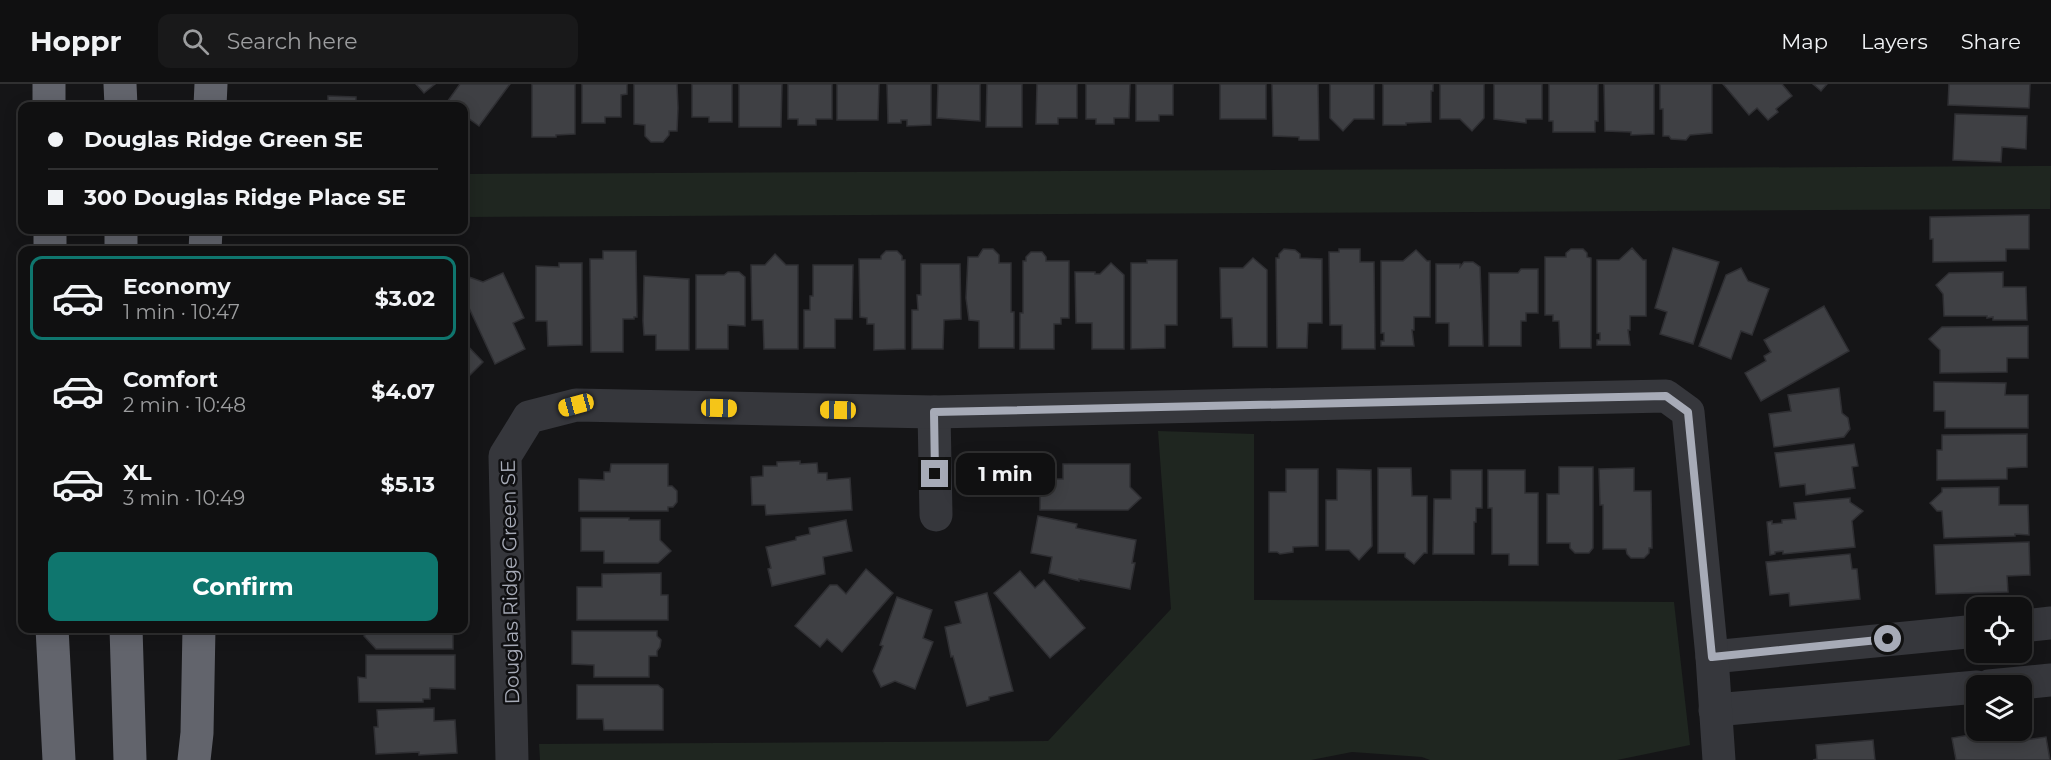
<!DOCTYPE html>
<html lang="en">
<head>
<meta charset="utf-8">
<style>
  body { margin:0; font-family:Montserrat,sans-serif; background:#19191a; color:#f1f3f6; height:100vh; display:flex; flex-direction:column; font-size:22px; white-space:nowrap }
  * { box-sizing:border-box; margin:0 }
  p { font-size:20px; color:#9c9d9f }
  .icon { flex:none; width:33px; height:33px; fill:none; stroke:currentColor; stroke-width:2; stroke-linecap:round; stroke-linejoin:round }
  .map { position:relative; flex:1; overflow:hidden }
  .details { position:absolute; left:18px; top:162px; width:450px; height:387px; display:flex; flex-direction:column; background:#101011; border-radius:12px; box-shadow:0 3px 15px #0003,0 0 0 2px #303031 }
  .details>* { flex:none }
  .hud { position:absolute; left:18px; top:18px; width:450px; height:132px; border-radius:12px; box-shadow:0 3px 15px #0003,0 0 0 2px #303031; display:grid; align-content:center; height:132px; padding:0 30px; background:#101011 }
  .tools { position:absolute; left:1966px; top:513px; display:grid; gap:12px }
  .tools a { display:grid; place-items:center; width:66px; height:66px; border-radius:12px; background:#101011; box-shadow:0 3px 15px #0003,0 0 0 2px #303031; font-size:30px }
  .end { position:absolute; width:27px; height:27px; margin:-14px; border:8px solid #a7abb7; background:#111; box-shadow:0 0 0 3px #111 }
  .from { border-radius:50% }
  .bubble { position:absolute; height:42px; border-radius:12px; background:#101011; box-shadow:0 3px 15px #0003,0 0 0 2px #303031; font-size:20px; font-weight:700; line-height:42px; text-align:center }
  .car { position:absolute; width:18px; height:36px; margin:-18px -9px; border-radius:8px; box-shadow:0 0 4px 2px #0007; background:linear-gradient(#f5c518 24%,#345 0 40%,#f5c518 0 76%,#345 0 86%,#f5c518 0) }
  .hud b { display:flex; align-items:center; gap:21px; height:57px; font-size:22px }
  .hud b+b { border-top:2px solid #303031 }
  .hud i { width:15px; height:15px; background:#f1f3f6 }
  ul { padding:10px 0 0; list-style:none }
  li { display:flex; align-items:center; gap:18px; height:84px; margin:0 12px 9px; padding:0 18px; border:3px solid transparent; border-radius:12px }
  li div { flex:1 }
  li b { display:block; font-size:22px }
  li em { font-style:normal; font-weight:700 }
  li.selected { border-color:#0f766e }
  li>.icon { width:54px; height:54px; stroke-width:1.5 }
  .button { display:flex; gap:12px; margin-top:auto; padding:12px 30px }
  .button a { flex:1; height:69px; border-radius:12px; background:#0f766e; color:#fff; font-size:24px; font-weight:700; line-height:69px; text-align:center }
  header { display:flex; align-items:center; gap:36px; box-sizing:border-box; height:84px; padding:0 30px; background:#101011; border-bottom:2px solid #303031 }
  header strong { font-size:28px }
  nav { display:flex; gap:33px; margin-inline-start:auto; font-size:21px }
  .search { width:420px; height:54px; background:#19191a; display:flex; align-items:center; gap:15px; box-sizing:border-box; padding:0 21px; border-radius:12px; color:#9c9d9f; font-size:22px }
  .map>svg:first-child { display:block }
  .green { fill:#1f2620 }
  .building { fill:#3f4044; stroke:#2f2f33; stroke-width:1.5 }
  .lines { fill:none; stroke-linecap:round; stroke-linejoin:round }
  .minor { stroke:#36373c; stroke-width:33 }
  .highway { stroke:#62646c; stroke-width:33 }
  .route { stroke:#a7abb7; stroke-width:8 }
  .labels { text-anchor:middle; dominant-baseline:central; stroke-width:5; stroke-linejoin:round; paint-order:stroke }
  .street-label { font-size:20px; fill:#a7abb7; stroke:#101012 }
</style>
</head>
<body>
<header>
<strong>Hoppr</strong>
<div class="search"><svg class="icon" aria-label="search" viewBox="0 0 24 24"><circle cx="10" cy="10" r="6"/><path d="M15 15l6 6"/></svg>Search here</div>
<nav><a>Map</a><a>Layers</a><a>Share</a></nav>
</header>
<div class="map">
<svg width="2051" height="676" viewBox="0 0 2051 676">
  <rect width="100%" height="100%" fill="#151517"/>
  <g class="green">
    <polygon points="2051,82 2050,125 464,133 464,90"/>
    <polygon points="1158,347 1254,350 1254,516 1674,518 1690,661 1617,676 1430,676 1422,673 1352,668 1311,676 540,676 539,660 1048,657 1171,525"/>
  </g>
  <g class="building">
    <polygon points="416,0 435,0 424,9"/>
    <polygon points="460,0 510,0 479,42 464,31 464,22 452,22 447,18"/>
    <polygon points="532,0 575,0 575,50 556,51 556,53 532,53"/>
    <polygon points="582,0 627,0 627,10 621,11 621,33 605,33 605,39 582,39"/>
    <polygon points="634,0 677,0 678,24 677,47 669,47 669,51 663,58 651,58 645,52 645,41 634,40"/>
    <polygon points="692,0 732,0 732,38 709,38 709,33 692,33"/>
    <polygon points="739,0 782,0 781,43 739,43"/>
    <polygon points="788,0 832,0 832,35 816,35 816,41 798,41 798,35 788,35"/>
    <polygon points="837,0 879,0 878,36 837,36"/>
    <polygon points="887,0 931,0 931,41 907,42 907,36 901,36 901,39 888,39"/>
    <polygon points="938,0 980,0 980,37 937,34"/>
    <polygon points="987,0 1022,0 1022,43 986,43"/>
    <polygon points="1037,0 1077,0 1077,34 1058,34 1058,40 1036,40"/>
    <polygon points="1086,0 1130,0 1129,34 1114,34 1114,40 1096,40 1096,35 1086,35"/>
    <polygon points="1136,0 1173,0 1173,31 1159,31 1159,37 1136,37"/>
    <rect x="1220" y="0" width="46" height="35"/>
    <polygon points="1272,0 1318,0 1319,56 1299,56 1299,53 1273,52"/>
    <polygon points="1330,0 1374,0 1374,35 1354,35 1343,47 1330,34"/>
    <polygon points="1383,0 1433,0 1433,7 1431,7 1431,38 1406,39 1406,41 1383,41"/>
    <polygon points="1440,0 1484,0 1484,34 1472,47 1460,35 1440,35"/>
    <polygon points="1494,0 1542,0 1542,35 1526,35 1526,39 1494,35"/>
    <polygon points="1549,0 1598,0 1598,37 1595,37 1595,48 1553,48 1553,37 1549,37"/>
    <polygon points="1604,0 1654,0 1654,50 1631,51 1631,48 1605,47"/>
    <polygon points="1660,0 1712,0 1712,49 1690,51 1686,56 1671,55 1669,52 1663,52 1663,25 1660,25"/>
    <polygon points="1723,0 1782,0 1792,12 1776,25 1778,28 1768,36 1757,24 1749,31"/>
    <polygon points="1813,0 1827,0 1821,7"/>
    <polygon points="1949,0 2030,0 2029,24 1948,21"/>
    <polygon points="328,12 356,13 356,22 328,22"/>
    <polygon points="1955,30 2027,32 2026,65 2002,63 2001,78 1953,76"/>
    <polygon points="2029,131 2029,165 2006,165 2006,177 1933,178 1933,155 1930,155 1930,133"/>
    <polygon points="1632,164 1643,176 1646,176 1646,232 1630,232 1630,246 1628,246 1630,261 1597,261 1597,256 1600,256 1600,249 1597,249 1597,176 1619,176"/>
    <polygon points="1673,164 1719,178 1693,260 1660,250 1667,228 1655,224"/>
    <polygon points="983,165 993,165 999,171 999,179 1011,179 1011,228 1014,228 1014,264 979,264 979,237 969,236 966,214 968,173 978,173"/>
    <polygon points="1284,165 1295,166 1300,170 1300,174 1322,175 1322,239 1308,239 1307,264 1277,264 1276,174 1279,174 1279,170"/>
    <polygon points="1339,165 1360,165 1360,178 1374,178 1375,265 1342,265 1342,241 1330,241 1329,168 1339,168"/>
    <polygon points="1571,165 1583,165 1587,169 1587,173 1591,174 1591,264 1560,264 1559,237 1553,237 1553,231 1545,231 1545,173 1566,173 1566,169"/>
    <polygon points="1416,166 1427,177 1430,177 1430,233 1414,233 1414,246 1412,246 1414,262 1381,262 1381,257 1384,257 1384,249 1381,249 1381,177 1403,177"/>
    <polygon points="603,167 636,167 637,233 634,233 634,235 623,235 623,268 591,268 590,175 603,175"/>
    <polygon points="886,167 897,167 902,172 902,176 905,176 905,265 874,266 874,240 867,240 867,234 860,233 859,175 881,175 881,172"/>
    <polygon points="1031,168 1042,168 1046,173 1046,177 1069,177 1069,234 1061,234 1061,240 1054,240 1054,265 1020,265 1020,229 1023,229 1023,177 1026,177 1026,173"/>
    <polygon points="775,170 786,181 798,181 798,265 764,265 763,236 752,236 751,181 765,181"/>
    <polygon points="1253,174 1267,186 1267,263 1233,263 1232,234 1221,234 1220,184 1243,184"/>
    <polygon points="1147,176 1177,176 1177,241 1165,241 1165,264 1131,265 1131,179 1147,179"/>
    <polygon points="1464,178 1473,178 1480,183 1483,262 1449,262 1449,239 1436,239 1436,180 1460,180 1460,183"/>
    <polygon points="559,179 582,179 582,261 548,262 547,237 536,237 536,182 559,183"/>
    <polygon points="1111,179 1124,191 1124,265 1092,265 1092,239 1076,239 1075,188 1095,188 1095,190 1100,190"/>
    <polygon points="921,180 960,180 961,235 944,236 943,265 912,265 912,226 918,226 917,211 921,211"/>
    <polygon points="813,181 853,181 852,235 835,235 835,264 804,264 804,226 810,226 810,212 813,212"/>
    <polygon points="1741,184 1748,197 1769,205 1752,251 1741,247 1731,275 1699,262 1726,191"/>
    <polygon points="1521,185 1538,185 1538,229 1526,229 1526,237 1521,237 1521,262 1489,262 1489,189 1518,189"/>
    <polygon points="728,188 739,188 745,193 745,242 728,241 728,265 696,265 696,191 724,191"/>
    <polygon points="2003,188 2003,203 2026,203 2027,236 1993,236 1993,233 1987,234 1987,232 1944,232 1943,210 1936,201 1949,189"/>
    <polygon points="503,189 524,234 513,239 525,265 495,280 464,213 464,207 469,193 483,198"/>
    <polygon points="644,192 689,195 689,266 656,266 656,251 644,251 643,237"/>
    <polygon points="1824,222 1849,267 1761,317 1745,289 1766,277 1764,272 1771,268 1764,256"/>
    <polygon points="2028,242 2028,274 2007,274 2007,288 1940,289 1940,266 1929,255 1942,243"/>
    <polygon points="464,258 483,278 464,297"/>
    <polygon points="1934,298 2006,299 2005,311 2028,311 2028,344 1945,344 1945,327 1934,327"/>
    <polygon points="1839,304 1842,329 1848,334 1850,345 1844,353 1774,363 1769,330 1791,327 1788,311"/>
    <polygon points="2027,350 2027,383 2007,384 2007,395 1937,396 1937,366 1942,366 1942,351"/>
    <polygon points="1854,360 1858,382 1852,383 1855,404 1806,411 1805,400 1780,403 1775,369"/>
    <polygon points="800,377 800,380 817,379 818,389 827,389 827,396 850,394 852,426 766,431 765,421 752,421 751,393 763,392 763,382 777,382 777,378"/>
    <polygon points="611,380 668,380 668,402 672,402 677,407 677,418 673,423 668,423 668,427 579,427 579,395 604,396 604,388 610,388"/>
    <polygon points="1063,380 1130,380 1130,403 1141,414 1128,426 1040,426 1040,395 1063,395"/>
    <polygon points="1559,383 1593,383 1593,464 1589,469 1575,469 1570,464 1570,459 1547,459 1547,410 1559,410"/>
    <polygon points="1378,384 1411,384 1412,412 1427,412 1427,469 1424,469 1414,480 1405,473 1405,469 1378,469"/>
    <polygon points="1634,384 1634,407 1651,407 1652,464 1649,464 1649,469 1644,474 1631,474 1627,470 1626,465 1603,465 1603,421 1600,421 1599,385"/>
    <polygon points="1286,385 1318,385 1318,462 1293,463 1293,468 1280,470 1277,468 1269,468 1269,408 1286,408"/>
    <polygon points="1337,385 1371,386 1372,462 1359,476 1349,466 1326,466 1326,416 1337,416"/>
    <polygon points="1451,386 1482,386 1482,424 1476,424 1476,438 1474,438 1474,470 1433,470 1434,415 1451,415"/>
    <polygon points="1488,386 1525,386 1525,409 1538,409 1538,481 1509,481 1509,470 1492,470 1492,424 1488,424"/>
    <polygon points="1999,403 1999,421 2028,421 2029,451 2015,450 2015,452 1944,454 1942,427 1937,427 1930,419 1942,408 1942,404"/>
    <polygon points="1850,414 1850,418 1863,427 1852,437 1855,463 1783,470 1783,467 1775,468 1775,470 1770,471 1767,438 1772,437 1772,440 1782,439 1782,436 1796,435 1794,419"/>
    <polygon points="1038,432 1077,440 1076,444 1136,456 1132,479 1135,479 1130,505 1079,495 1079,497 1049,489 1052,473 1031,469"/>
    <polygon points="581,434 629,434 629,436 660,436 660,456 671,467 658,479 604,479 604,467 581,467"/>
    <polygon points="846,436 852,467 823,473 825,490 772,502 768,485 771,484 766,463 796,456 796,453 810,450 809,444"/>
    <polygon points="2029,458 2030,491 2007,492 2008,508 1936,510 1934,461"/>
    <polygon points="1850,470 1852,485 1857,485 1860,515 1790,522 1789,509 1770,511 1766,478"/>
    <polygon points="866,485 893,509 842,568 827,555 820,563 795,542 830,501 837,501 846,510"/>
    <polygon points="1020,487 1035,504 1044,496 1085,544 1050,574 994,509"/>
    <polygon points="661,489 661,511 668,511 668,536 577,536 577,503 602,503 602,490"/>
    <polygon points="987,509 1013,607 989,613 989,616 967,622 953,572 951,573 945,543 961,539 955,518"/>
    <polygon points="897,513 932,526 923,554 933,558 915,605 895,597 881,603 873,587 883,562 880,561"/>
    <polygon points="371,544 453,544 453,565 376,565 364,552"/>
    <polygon points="572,547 657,547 657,552 661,556 660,563 657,567 657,572 649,572 649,593 594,593 594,581 572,580"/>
    <polygon points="366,571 455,571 455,605 430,604 430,615 423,615 423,618 359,618 358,593 366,594"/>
    <polygon points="577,601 658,601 663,605 663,646 604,646 603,635 577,635"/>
    <polygon points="434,624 434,637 455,636 457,669 419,671 419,668 376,670 374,643 378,643 377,626"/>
    <polygon points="1997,646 2016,646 2018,657 2046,653 2050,676 1956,676 1952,654"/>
    <polygon points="1873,656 1875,676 1813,676 1817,675 1816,661"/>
  </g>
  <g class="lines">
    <g class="minor">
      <polyline points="934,328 936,431"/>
      <polyline points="2022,542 2051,539"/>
      <polyline points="1712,573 1977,547"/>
      <polyline points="1989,602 2051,596"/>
      <polyline points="1715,626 1977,603"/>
      <polyline points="512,676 505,372 529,333 576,321 934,328 1666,312 1688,328 1712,573 1719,676"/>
    </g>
    <g class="highway">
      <polyline points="49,0 49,22"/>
      <polyline points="120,0 121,22"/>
      <polyline points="210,22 211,0"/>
      <polyline points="50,146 50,166"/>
      <polyline points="121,146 121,166"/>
      <polyline points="205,166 206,146"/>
      <polyline points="52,544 59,676"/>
      <polyline points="126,544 130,676"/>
      <polyline points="194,676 197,649 199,544"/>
    </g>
  </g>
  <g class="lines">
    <polyline class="route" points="935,390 934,328 1666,312 1688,328 1712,573 1888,555"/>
  </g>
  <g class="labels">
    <g class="street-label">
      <text transform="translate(510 498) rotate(-91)">Douglas Ridge Green SE</text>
    </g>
  </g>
</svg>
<div class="tools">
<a><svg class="icon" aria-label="locate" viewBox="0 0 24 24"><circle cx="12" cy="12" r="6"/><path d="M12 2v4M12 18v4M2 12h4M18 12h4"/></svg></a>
<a><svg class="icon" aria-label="layers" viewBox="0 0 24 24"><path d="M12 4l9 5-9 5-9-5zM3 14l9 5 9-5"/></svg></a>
</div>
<i class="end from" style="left:1888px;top:555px"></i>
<i class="end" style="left:935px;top:390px"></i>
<div class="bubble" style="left:956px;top:369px;width:99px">1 min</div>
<i class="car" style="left:576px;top:321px;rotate:255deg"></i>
<i class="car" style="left:719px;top:324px;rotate:91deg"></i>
<i class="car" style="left:838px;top:326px;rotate:271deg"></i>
<div class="hud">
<b><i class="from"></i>Douglas Ridge Green SE</b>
<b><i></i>300 Douglas Ridge Place SE</b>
</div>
<section class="details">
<ul>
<li class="selected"><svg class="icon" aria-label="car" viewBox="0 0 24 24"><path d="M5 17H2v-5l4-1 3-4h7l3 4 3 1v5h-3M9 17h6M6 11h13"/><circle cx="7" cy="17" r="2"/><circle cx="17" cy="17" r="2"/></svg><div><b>Economy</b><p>1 min · 10:47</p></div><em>$3.02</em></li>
<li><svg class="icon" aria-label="car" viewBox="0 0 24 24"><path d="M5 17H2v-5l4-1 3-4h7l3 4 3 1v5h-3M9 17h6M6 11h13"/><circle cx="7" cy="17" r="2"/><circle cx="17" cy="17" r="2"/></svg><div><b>Comfort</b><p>2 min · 10:48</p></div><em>$4.07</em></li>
<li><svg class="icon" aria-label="car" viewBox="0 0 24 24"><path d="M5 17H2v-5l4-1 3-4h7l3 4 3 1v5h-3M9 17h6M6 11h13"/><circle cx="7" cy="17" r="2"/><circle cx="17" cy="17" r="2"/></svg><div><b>XL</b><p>3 min · 10:49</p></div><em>$5.13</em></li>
</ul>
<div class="button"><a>Confirm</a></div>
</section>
</div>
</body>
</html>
